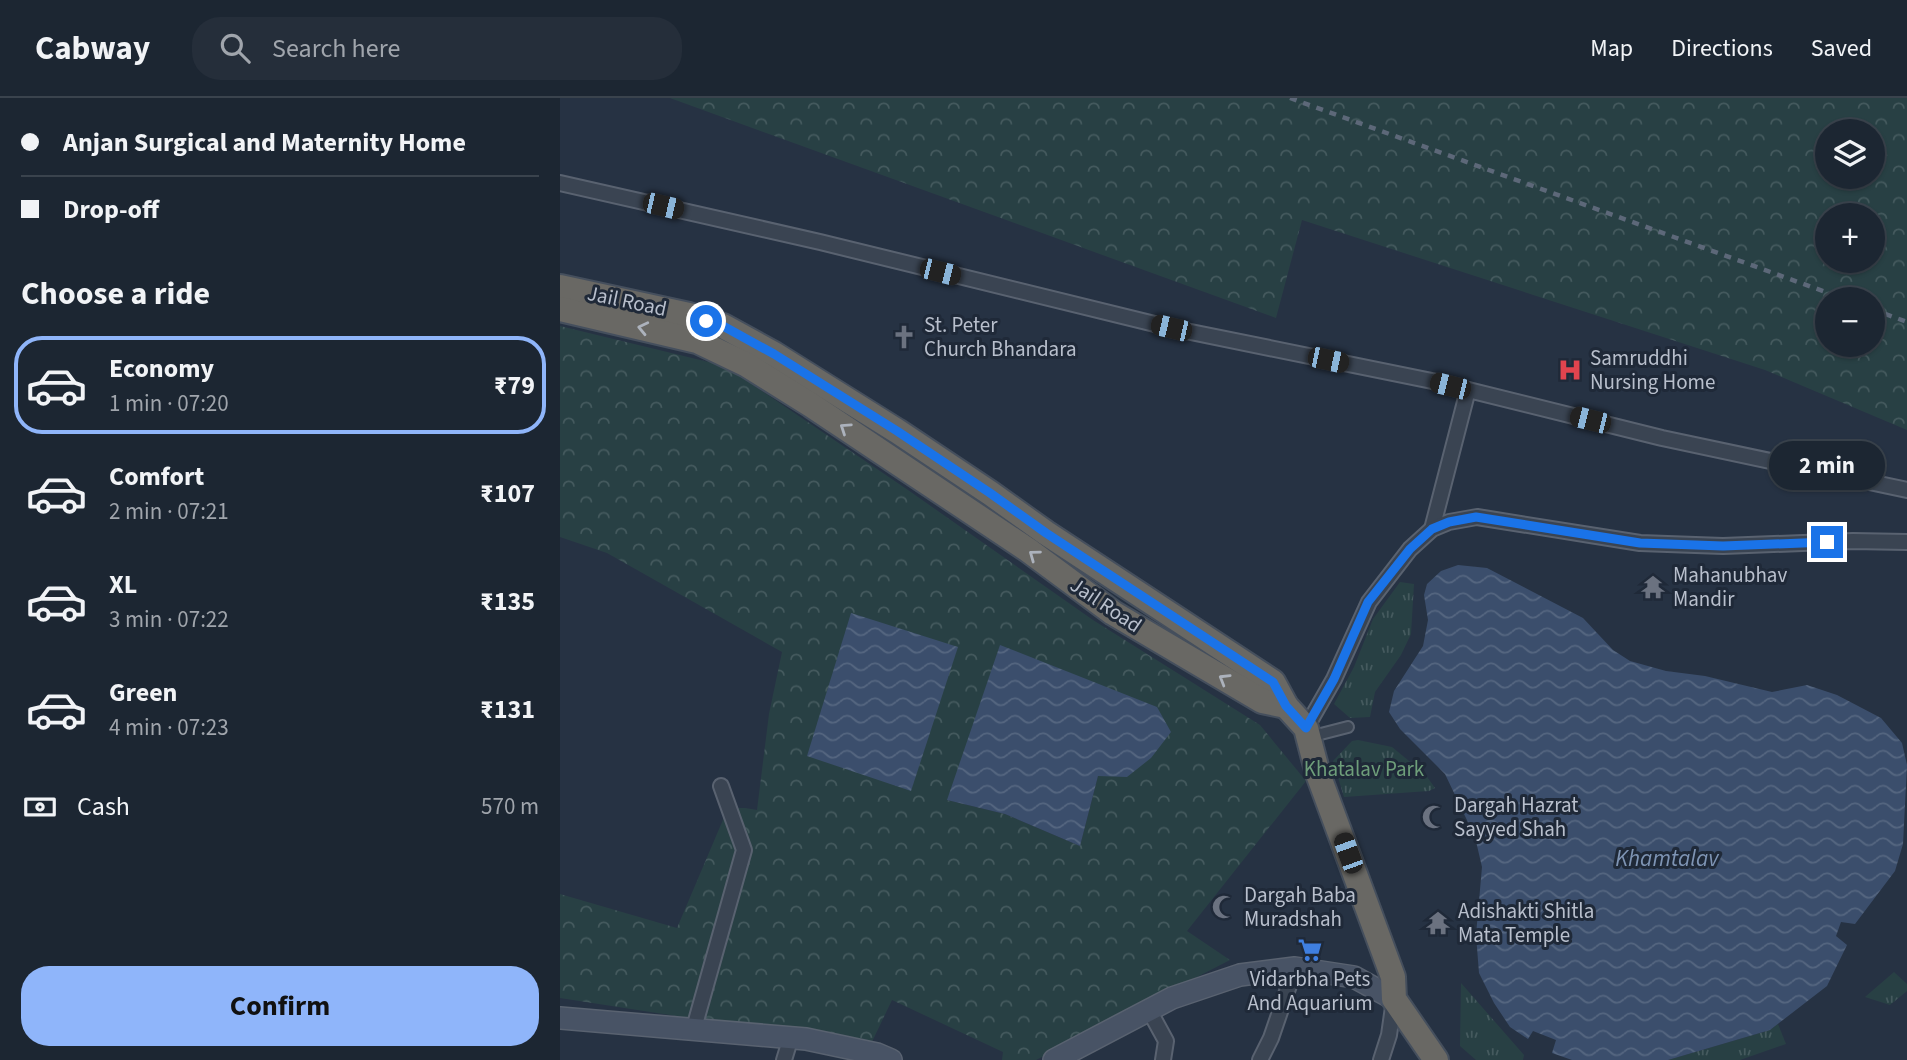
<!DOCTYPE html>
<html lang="en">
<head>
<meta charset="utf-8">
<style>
  body { margin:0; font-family:"Source Sans 3",sans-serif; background:#252e3a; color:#f1f3f6; height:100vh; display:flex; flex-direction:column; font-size:26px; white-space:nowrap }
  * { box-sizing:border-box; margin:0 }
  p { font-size:23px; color:#a0a5ac }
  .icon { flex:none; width:38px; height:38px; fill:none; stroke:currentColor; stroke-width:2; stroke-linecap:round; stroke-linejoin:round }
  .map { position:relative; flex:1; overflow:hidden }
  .drawer { display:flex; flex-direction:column; background:#1c2632; width:560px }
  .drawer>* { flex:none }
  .banner { display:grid; align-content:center; height:154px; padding:0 21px; background:#1c2632 }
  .buttons { position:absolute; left:1255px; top:21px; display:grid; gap:14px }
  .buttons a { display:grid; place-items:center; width:70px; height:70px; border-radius:50%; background:#1c2632; box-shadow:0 2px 5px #0004,0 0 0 2px #3a434d; font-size:35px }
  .end { position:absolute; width:32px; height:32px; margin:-16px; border:9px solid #1a73e8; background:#fff; box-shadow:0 0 0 4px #fff }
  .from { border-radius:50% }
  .bubble { position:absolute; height:49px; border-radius:24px; background:#1c2632; box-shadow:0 2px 5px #0004,0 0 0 2px #3a434d; font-size:23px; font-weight:700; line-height:49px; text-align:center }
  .car { position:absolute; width:21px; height:42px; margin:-21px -10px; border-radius:9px; box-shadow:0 0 5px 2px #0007; background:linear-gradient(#222 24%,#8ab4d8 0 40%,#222 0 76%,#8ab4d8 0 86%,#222 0) }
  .banner b { display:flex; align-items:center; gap:24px; height:66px; font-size:26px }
  .banner b+b { border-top:2px solid #3a434d }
  .banner i { width:18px; height:18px; background:#f1f3f6 }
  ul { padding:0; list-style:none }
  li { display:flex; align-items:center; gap:21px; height:98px; margin:0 14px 10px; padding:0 7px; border:4px solid transparent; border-radius:28px }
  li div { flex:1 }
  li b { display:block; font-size:26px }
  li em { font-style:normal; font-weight:700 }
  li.selected { border-color:#8fb5fa }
  li>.icon { width:63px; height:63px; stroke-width:1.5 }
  h2 { padding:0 21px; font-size:32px; line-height:84px }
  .pay { display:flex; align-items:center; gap:18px; height:77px; padding:0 21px; font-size:26px }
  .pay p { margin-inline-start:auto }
  .primary-button { display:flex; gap:14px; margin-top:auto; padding:14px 21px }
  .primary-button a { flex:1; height:80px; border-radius:28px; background:#8fb5fa; color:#111; font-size:28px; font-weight:700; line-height:80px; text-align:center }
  header { display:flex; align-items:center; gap:42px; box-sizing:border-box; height:98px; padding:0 35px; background:#1c2632; border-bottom:2px solid #3a434d }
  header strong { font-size:33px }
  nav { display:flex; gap:38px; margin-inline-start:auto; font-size:24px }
  .search { width:490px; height:63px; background:#252e3a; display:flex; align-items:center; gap:18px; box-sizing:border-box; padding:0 24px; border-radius:28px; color:#a0a5ac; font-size:26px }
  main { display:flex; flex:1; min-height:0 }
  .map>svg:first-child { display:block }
  .grass { fill:url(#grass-tufts) }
  .forest { fill:url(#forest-crowns); fill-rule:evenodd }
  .water { fill:url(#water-waves) }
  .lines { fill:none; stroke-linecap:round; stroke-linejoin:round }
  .pedestrian-casing { stroke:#596270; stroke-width:14 }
  .minor-casing { stroke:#596270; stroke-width:18 }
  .secondary-casing { stroke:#596270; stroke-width:24 }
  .trunk-casing { stroke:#454f5d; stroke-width:28 }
  .pedestrian { stroke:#3a4452; stroke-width:10 }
  .minor { stroke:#3a4452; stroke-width:14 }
  .secondary { stroke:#485365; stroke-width:21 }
  .trunk { stroke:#696864; stroke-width:24 }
  .rail { stroke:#5d6879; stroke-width:4.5; stroke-dasharray:7 7; stroke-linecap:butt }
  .oneway { stroke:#acb2bc }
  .route { stroke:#1a73e8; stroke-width:9 }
  .labels { text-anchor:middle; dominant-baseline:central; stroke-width:6; stroke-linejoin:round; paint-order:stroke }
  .street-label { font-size:21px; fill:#b8bfcc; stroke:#1f2938 }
  .poi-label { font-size:21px; fill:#b8bfcc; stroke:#1f2938; text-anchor:start }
  .park-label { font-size:21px; fill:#6e9e7a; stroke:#1f2938 }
  .water-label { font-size:23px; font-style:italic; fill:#7e94b4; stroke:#1f2938 }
</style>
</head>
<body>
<header>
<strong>Cabway</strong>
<div class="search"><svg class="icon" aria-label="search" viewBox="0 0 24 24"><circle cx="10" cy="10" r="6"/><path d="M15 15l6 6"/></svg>Search here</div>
<nav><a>Map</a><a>Directions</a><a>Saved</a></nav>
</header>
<main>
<section class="drawer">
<div class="banner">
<b><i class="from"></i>Anjan Surgical and Maternity Home</b>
<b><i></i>Drop-off</b>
</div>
<h2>Choose a ride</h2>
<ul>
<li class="selected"><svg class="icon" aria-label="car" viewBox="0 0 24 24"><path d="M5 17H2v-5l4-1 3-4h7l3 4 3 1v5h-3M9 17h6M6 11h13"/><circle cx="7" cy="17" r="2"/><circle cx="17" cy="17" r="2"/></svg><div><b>Economy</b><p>1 min · 07:20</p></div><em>₹79</em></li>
<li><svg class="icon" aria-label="car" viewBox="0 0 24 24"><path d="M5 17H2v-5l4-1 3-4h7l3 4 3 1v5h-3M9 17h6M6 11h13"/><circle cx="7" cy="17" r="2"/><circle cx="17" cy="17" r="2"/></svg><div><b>Comfort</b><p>2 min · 07:21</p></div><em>₹107</em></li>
<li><svg class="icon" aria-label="car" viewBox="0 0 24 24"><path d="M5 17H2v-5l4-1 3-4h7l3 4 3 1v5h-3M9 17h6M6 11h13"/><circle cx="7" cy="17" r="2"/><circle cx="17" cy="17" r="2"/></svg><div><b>XL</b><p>3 min · 07:22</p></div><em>₹135</em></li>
<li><svg class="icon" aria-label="car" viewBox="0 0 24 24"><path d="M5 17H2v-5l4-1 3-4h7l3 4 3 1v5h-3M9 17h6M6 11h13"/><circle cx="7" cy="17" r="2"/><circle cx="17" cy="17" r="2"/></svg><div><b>Green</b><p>4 min · 07:23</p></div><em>₹131</em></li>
</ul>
<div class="pay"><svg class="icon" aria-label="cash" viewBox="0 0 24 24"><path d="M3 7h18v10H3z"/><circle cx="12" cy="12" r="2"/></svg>Cash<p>570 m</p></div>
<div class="primary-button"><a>Confirm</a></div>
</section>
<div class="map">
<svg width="1347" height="962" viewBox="0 0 1347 962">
  <defs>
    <pattern id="grass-tufts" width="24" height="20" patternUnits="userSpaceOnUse" patternTransform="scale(1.75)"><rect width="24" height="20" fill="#284044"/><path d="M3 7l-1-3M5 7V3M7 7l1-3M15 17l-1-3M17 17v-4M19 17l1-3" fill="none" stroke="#455a5e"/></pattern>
    <pattern id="forest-crowns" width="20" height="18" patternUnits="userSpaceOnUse" patternTransform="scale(1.75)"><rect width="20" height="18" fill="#284044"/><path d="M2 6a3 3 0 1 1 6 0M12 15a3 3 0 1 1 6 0" fill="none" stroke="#455a5e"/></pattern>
    <pattern id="water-waves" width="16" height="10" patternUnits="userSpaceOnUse" patternTransform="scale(1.75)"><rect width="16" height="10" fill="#3b4e6c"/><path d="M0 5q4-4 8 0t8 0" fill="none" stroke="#556680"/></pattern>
  </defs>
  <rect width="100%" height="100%" fill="#263243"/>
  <g class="grass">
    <polygon points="840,484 854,486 851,536 841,557 815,594 810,619 790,620 774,606 794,569 813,521"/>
    <polygon points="798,642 832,649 865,676 875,690 869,693 784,699 773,663 792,643"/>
    <polygon points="1334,874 1347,886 1347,893 1330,907 1305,899"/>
    <polygon points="901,885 964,957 963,962 916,962 900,948"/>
    <polygon points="1218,926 1226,946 1180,962 1108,962 1210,932"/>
  </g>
  <g class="forest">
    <path d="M110 0H1347V332L1205 272 742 122 716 220ZM1267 33H1312V79H1267ZM1267 117H1312V163H1267ZM1267 201H1312V247H1267Z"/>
    <path d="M0 228 165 268 348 392 533 522 700 627 746 683 627 833 670 862 476 962H442L443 954 332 902 310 948 0 900V796L117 830 168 710H185L197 712 209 616 222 554 47 455 0 439ZM591 660 538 678 520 748 445 716 387 702Z"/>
  </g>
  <g class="water">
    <polygon points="898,467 927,470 1023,520 1053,552 1070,563 1106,573 1145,578 1212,594 1247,587 1277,597 1321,620 1342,645 1347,667 1343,746 1335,773 1295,826 1281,824 1276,838 1287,847 1267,888 1210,932 1108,962 1012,962 992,955 996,942 973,933 968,941 950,929 934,905 919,875 916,837 922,769 915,739 885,676 840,631 829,614 834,593 863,548 868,522 864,497 867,486 881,473"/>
    <polygon points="291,515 398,549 351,693 247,658"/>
    <polygon points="440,547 597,609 611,634 591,660 567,679 538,678 520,748 445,716 387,702"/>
  </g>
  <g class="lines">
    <g class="pedestrian-casing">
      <polyline id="pedestrian" points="749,639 788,629"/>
    </g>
    <g class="minor-casing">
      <g id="minor">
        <polyline points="0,85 260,144 611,230 872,283 1102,340 1347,392"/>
        <polyline points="872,431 908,292"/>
        <polyline points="746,630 774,581 809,504 850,451 872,431 889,424 917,419 1080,445 1163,448 1293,443 1347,444"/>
        <polyline points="589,912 606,943 603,962"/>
        <polyline points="134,930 184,752 161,688"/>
        <polyline points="224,962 231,939"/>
        <polyline points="700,962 711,940 735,870"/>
        <polyline points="821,962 829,937 834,902"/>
      </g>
    </g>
    <g class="secondary-casing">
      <g id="secondary">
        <polyline points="0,920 246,941 317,956 331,962"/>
        <polyline points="494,962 612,900 680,877 735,870 794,879 834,901"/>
      </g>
    </g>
    <g class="trunk-casing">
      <g id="trunk">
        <polyline points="0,189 129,217 163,228 214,256 337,333 430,395 486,435 713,584 726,608 746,630 758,676 833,879 834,901 876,962"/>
        <polyline points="0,211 137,243 187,267 251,307 468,452 553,515 702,603 726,608"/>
      </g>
    </g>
    <use href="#pedestrian" class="pedestrian"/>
    <use href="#minor" class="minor"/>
    <use href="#secondary" class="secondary"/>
    <use href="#trunk" class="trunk"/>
    <g class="rail">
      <polyline points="730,0 1285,201"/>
      <polyline points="1312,211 1347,224"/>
    </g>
  </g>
  <defs><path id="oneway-chevron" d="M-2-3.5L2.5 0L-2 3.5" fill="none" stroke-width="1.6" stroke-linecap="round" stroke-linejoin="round" transform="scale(1.75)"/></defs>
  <g class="oneway">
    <use href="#oneway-chevron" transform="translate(83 230) rotate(-167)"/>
    <use href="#oneway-chevron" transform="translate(285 330) rotate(-146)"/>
    <use href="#oneway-chevron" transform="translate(474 457) rotate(-144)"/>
    <use href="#oneway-chevron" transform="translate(664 581) rotate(-149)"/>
  </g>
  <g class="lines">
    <polyline class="route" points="146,223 163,228 214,256 337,333 430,395 486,435 713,584 726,608 746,630 774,581 808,504 850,451 872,431 889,424 916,419 1080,445 1163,448 1267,444"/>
  </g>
  <defs>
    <g id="church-bare" transform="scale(1.89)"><path d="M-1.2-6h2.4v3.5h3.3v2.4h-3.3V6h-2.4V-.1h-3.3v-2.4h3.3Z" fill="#6b7280" stroke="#1f2938" stroke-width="2.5" paint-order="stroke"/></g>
    <g id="hospital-bare" transform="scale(1.89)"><path d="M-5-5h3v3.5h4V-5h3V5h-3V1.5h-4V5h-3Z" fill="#e0444e" stroke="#1f2938" stroke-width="2.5" paint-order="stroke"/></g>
    <g id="temple-bare" transform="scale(1.89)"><path d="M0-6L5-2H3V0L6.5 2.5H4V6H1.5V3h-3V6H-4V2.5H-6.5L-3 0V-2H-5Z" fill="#6b7280" stroke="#1f2938" stroke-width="2.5" paint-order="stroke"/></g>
    <g id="mosque-bare" transform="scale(1.89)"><path d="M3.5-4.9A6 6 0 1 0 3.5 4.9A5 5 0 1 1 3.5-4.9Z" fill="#6b7280" stroke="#1f2938" stroke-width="2.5" paint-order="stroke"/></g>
    <g id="supermarket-bare" transform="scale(1.89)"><path d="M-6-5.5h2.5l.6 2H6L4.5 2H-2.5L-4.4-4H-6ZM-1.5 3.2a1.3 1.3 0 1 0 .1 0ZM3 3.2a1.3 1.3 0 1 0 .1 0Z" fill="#3f7fe0" stroke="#1f2938" stroke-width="2.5" paint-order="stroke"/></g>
  </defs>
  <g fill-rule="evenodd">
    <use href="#church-bare" x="344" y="239"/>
    <use href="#hospital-bare" x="1010" y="272"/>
    <use href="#temple-bare" x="1093" y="489"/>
    <use href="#mosque-bare" x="874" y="719"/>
    <use href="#mosque-bare" x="664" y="809"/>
    <use href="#temple-bare" x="878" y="825"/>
    <use href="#supermarket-bare" x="750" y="852"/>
  </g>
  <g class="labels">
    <g class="street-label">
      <text transform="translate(67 203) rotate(12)">Jail Road</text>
      <text transform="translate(546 507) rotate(34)">Jail Road</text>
    </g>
    <g class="poi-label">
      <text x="364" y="227">St. Peter<tspan x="364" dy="24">Church Bhandara</tspan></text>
      <text x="1030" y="260">Samruddhi<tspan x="1030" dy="24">Nursing Home</tspan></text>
      <text x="1113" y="477">Mahanubhav<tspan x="1113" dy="24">Mandir</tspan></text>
      <text x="894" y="707">Dargah Hazrat<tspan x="894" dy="24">Sayyed Shah</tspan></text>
      <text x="684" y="797">Dargah Baba<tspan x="684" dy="24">Muradshah</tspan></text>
      <text x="898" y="813">Adishakti Shitla<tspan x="898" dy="24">Mata Temple</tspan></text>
      <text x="750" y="881" text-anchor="middle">Vidarbha Pets<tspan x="750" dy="24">And Aquarium</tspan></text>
    </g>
    <g class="park-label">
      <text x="804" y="671">Khatalav Park</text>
    </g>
    <g class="water-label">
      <text x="1107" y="760">Khamtalav</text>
    </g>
  </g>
</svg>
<div class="buttons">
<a><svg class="icon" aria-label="layers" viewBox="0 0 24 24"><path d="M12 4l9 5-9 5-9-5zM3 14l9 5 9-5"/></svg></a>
<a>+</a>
<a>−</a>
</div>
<i class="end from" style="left:146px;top:223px"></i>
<i class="end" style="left:1267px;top:444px"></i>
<div class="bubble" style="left:1209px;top:343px;width:116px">2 min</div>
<i class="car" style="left:103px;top:108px;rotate:103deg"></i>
<i class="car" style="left:380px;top:174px;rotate:104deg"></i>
<i class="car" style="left:611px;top:230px;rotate:283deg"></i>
<i class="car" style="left:768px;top:262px;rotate:102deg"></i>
<i class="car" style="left:890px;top:288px;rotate:284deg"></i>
<i class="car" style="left:1030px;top:322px;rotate:284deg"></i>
<i class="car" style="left:788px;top:755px;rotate:340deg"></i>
</div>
</main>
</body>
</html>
